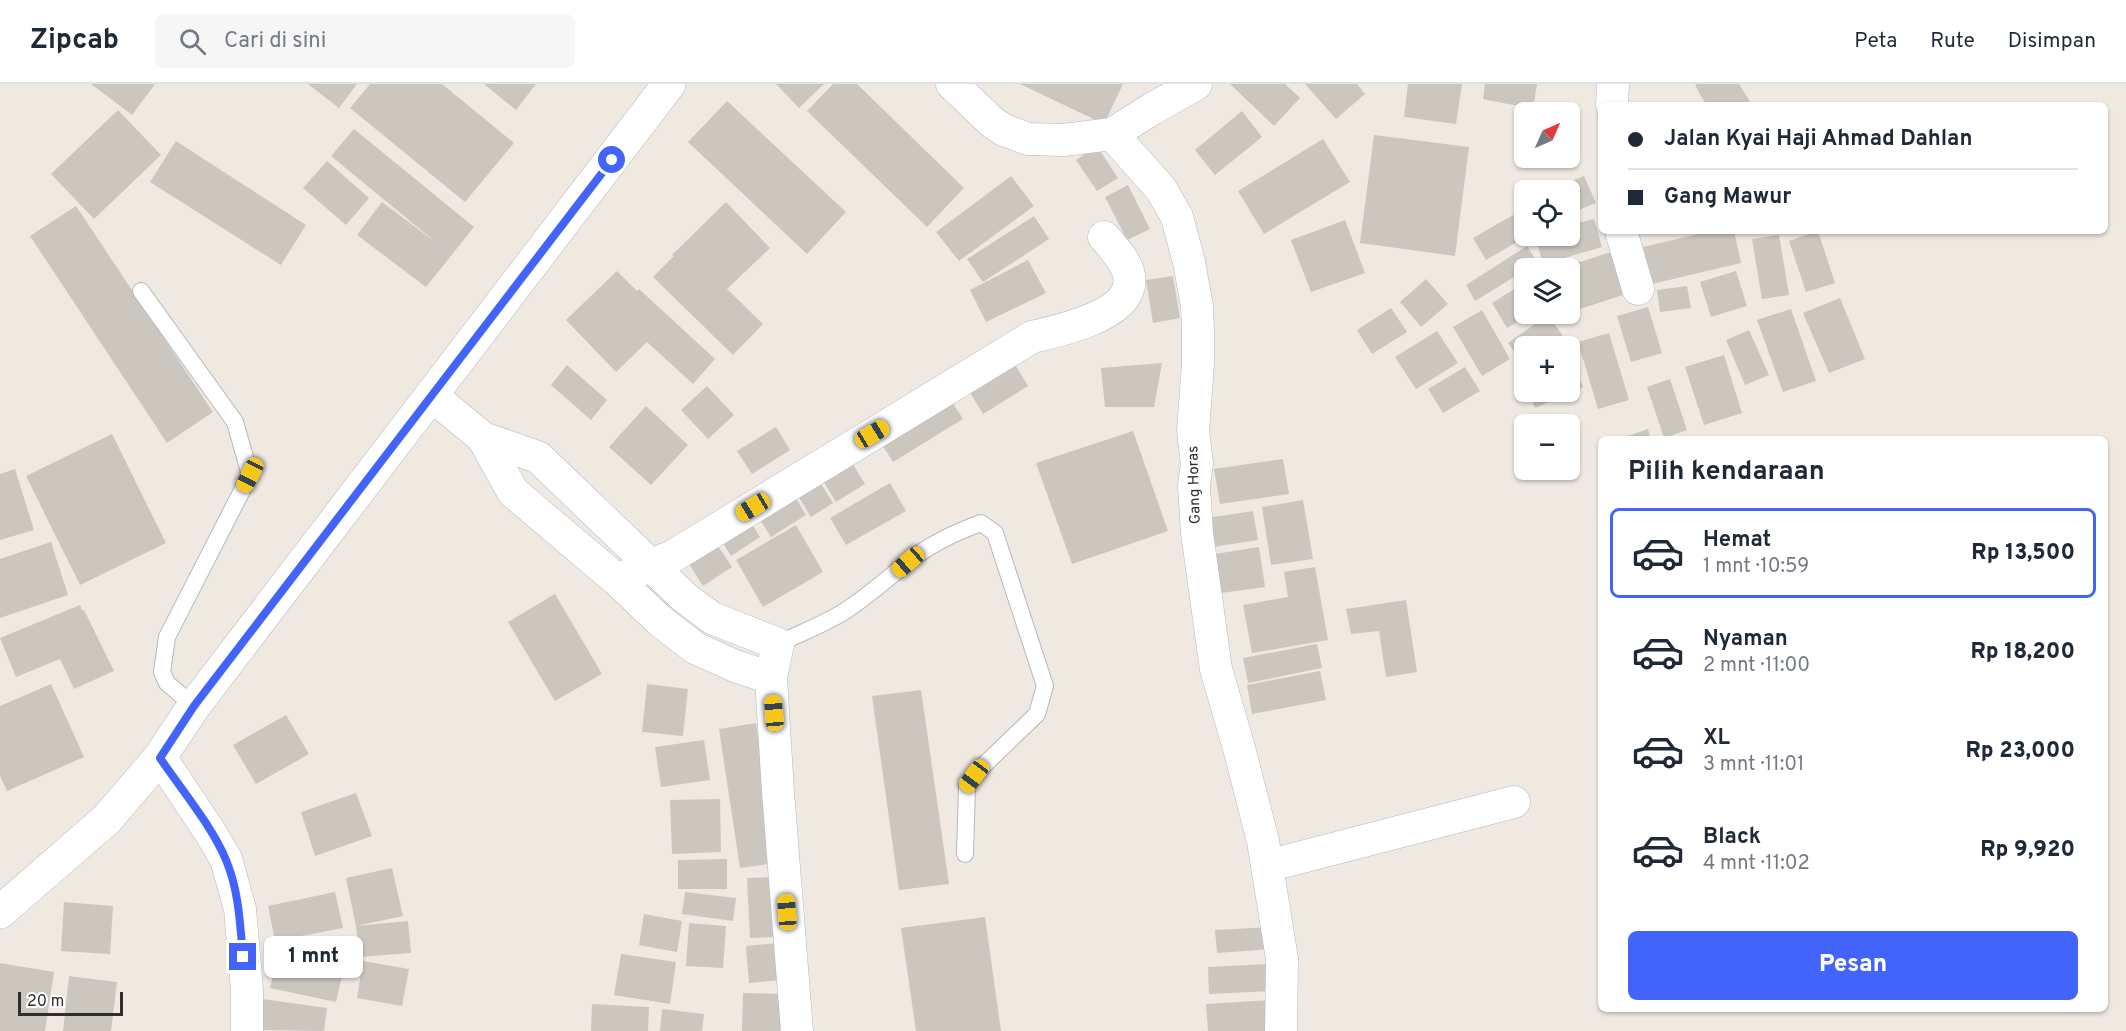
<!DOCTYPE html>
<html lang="id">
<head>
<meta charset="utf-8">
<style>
  body { margin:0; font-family:Overpass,sans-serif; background:#f6f6f7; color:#1f2937; height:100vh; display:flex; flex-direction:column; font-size:22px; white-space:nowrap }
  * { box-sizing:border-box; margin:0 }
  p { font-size:20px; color:#747a83 }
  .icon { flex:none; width:33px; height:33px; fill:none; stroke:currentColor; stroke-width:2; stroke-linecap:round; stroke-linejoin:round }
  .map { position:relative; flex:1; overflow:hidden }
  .panel { position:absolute; left:1598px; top:352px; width:510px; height:576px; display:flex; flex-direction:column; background:#fff; border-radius:9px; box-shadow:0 2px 4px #0004 }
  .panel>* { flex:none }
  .banner { position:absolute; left:1598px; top:18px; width:510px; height:132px; border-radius:9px; box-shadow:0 2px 4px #0004; display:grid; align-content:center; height:132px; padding:0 30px; background:#fff }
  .needle { width:39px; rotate:45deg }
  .fabs { position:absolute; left:1514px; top:18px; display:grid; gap:12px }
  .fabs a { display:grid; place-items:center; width:66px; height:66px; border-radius:9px; background:#fff; box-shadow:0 2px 4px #0004; font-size:30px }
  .scale { position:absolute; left:18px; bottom:15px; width:105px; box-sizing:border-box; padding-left:6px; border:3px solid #2e2e2e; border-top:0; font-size:16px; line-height:21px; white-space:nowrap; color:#2e2e2e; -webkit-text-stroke:4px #fff; paint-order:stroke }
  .end { position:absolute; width:27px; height:27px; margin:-14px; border:8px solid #4264fb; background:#fff; box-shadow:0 0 0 3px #fff }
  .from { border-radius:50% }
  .bubble { position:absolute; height:42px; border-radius:9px; background:#fff; box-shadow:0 2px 4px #0004; font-size:20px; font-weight:800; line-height:42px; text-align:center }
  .car { position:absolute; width:18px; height:36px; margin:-18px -9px; border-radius:8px; box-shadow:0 0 4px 2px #0007; background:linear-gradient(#f5c518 24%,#345 0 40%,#f5c518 0 76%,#345 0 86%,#f5c518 0) }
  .banner b { display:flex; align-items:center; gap:21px; height:57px; font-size:22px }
  .banner b+b { border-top:2px solid #e0e1e3 }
  .banner i { width:15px; height:15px; background:#1f2937 }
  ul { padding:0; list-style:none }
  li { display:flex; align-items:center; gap:18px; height:90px; margin:0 12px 9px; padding:0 18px; border:3px solid transparent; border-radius:9px }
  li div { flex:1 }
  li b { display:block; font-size:22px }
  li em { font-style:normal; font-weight:800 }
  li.on { border-color:#4264fb }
  li>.icon { width:54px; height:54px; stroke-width:1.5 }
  h2 { padding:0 30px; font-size:27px; line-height:72px }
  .button { display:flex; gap:12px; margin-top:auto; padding:12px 30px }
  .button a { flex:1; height:69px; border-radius:9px; background:#4264fb; color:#fff; font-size:24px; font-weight:800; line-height:69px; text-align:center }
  header { display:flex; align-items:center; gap:36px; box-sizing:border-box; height:84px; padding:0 30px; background:#fff; border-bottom:2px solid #e0e1e3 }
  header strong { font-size:28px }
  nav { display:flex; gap:33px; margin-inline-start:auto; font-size:21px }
  .search { width:420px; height:54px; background:#f6f6f7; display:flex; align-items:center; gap:15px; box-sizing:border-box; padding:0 21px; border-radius:9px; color:#747a83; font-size:22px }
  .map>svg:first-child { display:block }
  .building { fill:#cbc7bf }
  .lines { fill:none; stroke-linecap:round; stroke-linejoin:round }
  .lane-casing { stroke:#b4b7c1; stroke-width:18 }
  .street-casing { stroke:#b4b7c1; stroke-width:33 }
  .secondary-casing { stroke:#b4b7c1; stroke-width:34 }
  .lane { stroke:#fff; stroke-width:16 }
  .street { stroke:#fff; stroke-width:32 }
  .secondary { stroke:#fff; stroke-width:33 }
  .route { stroke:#4264fb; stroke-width:8 }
  .labels { text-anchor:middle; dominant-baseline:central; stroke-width:6; stroke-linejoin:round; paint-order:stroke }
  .street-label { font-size:15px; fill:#2e2e2e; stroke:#fff }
</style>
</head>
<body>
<header>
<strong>Zipcab</strong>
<div class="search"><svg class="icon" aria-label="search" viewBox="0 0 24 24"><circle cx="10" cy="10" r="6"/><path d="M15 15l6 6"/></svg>Cari di sini</div>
<nav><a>Peta</a><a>Rute</a><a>Disimpan</a></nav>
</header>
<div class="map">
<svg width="2126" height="947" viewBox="0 0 2126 947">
  <rect width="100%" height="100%" fill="#efe9e1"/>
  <g class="building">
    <polygon points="91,0 155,0 132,31"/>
    <polygon points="308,0 357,0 339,24"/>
    <polygon points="370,0 442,0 514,59 465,118 350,24"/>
    <polygon points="484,0 536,0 516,26"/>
    <polygon points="776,0 824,0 799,24"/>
    <polygon points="833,0 857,0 964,104 927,143 807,27"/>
    <polygon points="1020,0 1123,0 1104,40"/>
    <polygon points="1230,0 1285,0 1300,14 1274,42"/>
    <polygon points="1305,0 1357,0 1365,10 1336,35"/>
    <polygon points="1408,0 1462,0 1456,40 1404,33"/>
    <polygon points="1485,0 1537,0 1533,25 1483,15"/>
    <polygon points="1697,0 1739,0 1752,21 1706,21 1695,1"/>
    <polygon points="727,17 846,128 807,170 688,58"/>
    <polygon points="118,26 161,71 94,135 51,90"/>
    <polygon points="1242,27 1262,53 1215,91 1195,66"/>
    <polygon points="354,45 474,143 426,203 357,151 382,118 438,160 331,72"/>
    <polygon points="1374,51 1469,63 1455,172 1360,159"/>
    <polygon points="1323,55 1350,98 1264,150 1238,107"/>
    <polygon points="176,57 306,141 281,181 150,98"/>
    <polygon points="1097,62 1118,94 1097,107 1076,76"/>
    <polygon points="327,77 369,114 346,141 303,104"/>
    <polygon points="1011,92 1034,122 959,177 936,148"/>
    <polygon points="1584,92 1596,119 1569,130 1569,106 1548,106"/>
    <polygon points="1128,101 1150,145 1127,156 1105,113"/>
    <polygon points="726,118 770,164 727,205 763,240 733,271 653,193 674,172 672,171"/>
    <polygon points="76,122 213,328 167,359 30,152"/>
    <polygon points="1513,131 1524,152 1527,152 1486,176 1473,154"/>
    <polygon points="1034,132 1049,155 983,198 967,175"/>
    <polygon points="1594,135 1602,163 1543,180 1535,152 1569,152 1569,141"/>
    <polygon points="1345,136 1365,189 1311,208 1291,156"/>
    <polygon points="1711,147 1734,147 1741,179 1652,200 1643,163"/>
    <polygon points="1818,147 1835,199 1806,208 1789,157"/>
    <polygon points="1779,151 1789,211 1762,215 1752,155"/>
    <polygon points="1527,162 1538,179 1529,184 1524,184 1524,187 1475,217 1466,201"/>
    <polygon points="1611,168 1626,210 1571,228 1569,223 1569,184 1561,184"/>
    <polygon points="1028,176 1046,209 986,238 970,206"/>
    <polygon points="617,187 637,207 639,205 715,275 693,300 647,258 616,288 566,236"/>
    <polygon points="1736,187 1747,222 1711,233 1700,198"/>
    <polygon points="1173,192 1180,234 1153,239 1146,196"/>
    <polygon points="1426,195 1448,220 1421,243 1400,218"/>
    <polygon points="1524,199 1524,230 1531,230 1507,244 1492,219"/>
    <polygon points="1687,202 1691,224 1660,228 1657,206"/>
    <polygon points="1840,214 1865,275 1829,289 1803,229"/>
    <polygon points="1648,223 1662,269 1631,278 1617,232"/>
    <polygon points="1391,224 1407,248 1372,270 1357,246"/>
    <polygon points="1791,225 1816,297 1783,308 1757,236"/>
    <polygon points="1482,226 1510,275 1482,292 1453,243"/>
    <polygon points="1548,231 1570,262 1524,262 1524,282 1508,259"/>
    <polygon points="1749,246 1769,291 1745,301 1726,256"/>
    <polygon points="1437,247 1458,279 1416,305 1395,273"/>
    <polygon points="1609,249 1629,316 1598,325 1578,258"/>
    <polygon points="1724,271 1742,329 1704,341 1685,283"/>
    <polygon points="1011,274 1028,302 983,330 966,302"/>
    <polygon points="1572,278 1583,303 1535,324 1528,308 1569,308 1569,279"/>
    <polygon points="1162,279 1154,323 1105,323 1101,284"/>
    <polygon points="567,281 607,316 591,336 551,301"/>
    <polygon points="1465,283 1480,307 1443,329 1428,305"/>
    <polygon points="1670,295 1687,346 1664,354 1647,303"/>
    <polygon points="707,302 734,331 708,355 681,326"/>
    <polygon points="946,308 963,335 893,378 876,351"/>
    <polygon points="646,322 688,361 651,401 609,363"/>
    <polygon points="776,343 790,366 752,390 737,367"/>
    <polygon points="1648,345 1651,356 1619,356 1619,355"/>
    <polygon points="1133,347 1168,447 1072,480 1036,379"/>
    <polygon points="112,350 166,459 80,501 26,392"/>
    <polygon points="846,369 865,400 836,418 817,387"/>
    <polygon points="1283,375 1289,410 1220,420 1214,385"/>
    <polygon points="15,385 34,446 0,456 0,390"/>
    <polygon points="814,388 833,419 811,433 792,402"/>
    <polygon points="890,399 906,427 846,461 830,434"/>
    <polygon points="789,403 806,431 771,453 753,425"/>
    <polygon points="1303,416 1313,475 1271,481 1262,423"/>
    <polygon points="1253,427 1258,456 1206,464 1201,435"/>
    <polygon points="746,430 760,453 731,472 716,448"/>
    <polygon points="796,441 823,488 763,523 736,476"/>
    <polygon points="713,454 732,483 703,502 684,472"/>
    <polygon points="51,458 68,511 0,534 0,475"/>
    <polygon points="1259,463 1265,503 1221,509 1215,470"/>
    <polygon points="1315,483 1328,556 1252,569 1243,521 1288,513 1284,488"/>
    <polygon points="555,510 602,590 555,617 508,538"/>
    <polygon points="1406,516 1417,588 1386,593 1379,547 1351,550 1346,525"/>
    <polygon points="80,521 82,526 84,526 114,587 74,605 60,575 16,593 0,554"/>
    <polygon points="1317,560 1322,584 1248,599 1243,574"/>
    <polygon points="1320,587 1326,616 1252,630 1247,601"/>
    <polygon points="51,600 84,673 7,707 0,692 0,622"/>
    <polygon points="647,600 688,605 683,652 642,648"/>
    <polygon points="921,606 949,800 899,806 872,612"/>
    <polygon points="286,631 309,670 256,700 233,661"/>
    <polygon points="756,639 777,779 740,784 719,645"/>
    <polygon points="704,656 710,696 661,703 655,663"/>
    <polygon points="356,709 372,752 315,772 301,728"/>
    <polygon points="720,715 721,768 672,770 670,716"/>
    <polygon points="727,775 727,805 678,805 678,776"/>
    <polygon points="392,784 403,832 356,842 408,837 411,869 359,873 356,842 346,794"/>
    <polygon points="775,793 778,853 750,854 747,794"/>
    <polygon points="335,808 343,844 275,857 268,822"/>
    <polygon points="685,808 736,814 733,837 682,830"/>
    <polygon points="64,818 113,822 110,870 61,867"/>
    <polygon points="644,830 682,837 677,868 639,861"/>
    <polygon points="985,833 1001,947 916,947 901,844"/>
    <polygon points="689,839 726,842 723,884 686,882"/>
    <polygon points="1271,843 1273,865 1217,869 1215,846"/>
    <polygon points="778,859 781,896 749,899 746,862"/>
    <polygon points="278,869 344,884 336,918 270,904"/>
    <polygon points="621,870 676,878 670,920 614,911"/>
    <polygon points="363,877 409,885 402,922 357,914"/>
    <polygon points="0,879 54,888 45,947 0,947"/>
    <polygon points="1269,880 1272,907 1209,910 1208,883"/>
    <polygon points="69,892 117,898 111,947 63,947"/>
    <polygon points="743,909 781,910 780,947 742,947"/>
    <polygon points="263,915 327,924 324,947 258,946"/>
    <polygon points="1274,916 1276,947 1208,947 1206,920"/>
    <polygon points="592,920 649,923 648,947 591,947"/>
    <polygon points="662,925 704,930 702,947 660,947"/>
  </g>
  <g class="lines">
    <g class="lane-casing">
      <g id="lane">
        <polyline points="141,207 235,338 250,391 167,553 162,588 167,599 194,622"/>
        <path d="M778 560C800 549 825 540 845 527 868 512 887 495 908 478 929 461 956 448 981 439L995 449 1045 602 1037 630 982 683 967 702 965 770"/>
      </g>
    </g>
    <g class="street-casing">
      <g id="street">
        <polyline points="952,0 993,39 1004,46 1028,55 1063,56 1112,50 1152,25 1196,0"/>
        <polyline points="1612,21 1613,0"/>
        <polyline points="1112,50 1161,105 1177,133 1189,178 1197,222 1198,247 1198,280 1193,347 1197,379 1194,402 1197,449 1216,585 1239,664 1263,757 1282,875 1281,947"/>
        <polyline points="1621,147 1638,205"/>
        <polyline points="431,311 483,354 538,373 684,513 712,534 778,560 771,594 778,708 797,947"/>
        <polyline points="483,354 513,408 617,496 659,536 695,564 735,582 771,594"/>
        <path d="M617 496 673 472 1032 253C1058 247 1123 233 1129 202 1133 184 1115 165 1104 153"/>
        <polyline points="160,673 210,748 226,775 240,825 247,906 247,947"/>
        <polyline points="1267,782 1514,718"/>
      </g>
    </g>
    <g class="secondary-casing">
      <polyline id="secondary" points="0,828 107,735 160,673 194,622 669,0"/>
    </g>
    <use href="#lane" class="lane"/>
    <use href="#street" class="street"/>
    <use href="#secondary" class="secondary"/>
  </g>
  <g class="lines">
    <path class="route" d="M243 873C240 840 239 807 226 776 212 742 181 705 160 674L194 622 612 76"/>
  </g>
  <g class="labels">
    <g class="street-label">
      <text transform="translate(1195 401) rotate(-92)">Gang Horas</text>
    </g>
  </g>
</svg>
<div class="fabs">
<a><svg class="needle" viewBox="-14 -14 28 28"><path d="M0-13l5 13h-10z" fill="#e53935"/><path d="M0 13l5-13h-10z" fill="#747a83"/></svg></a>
<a><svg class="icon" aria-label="locate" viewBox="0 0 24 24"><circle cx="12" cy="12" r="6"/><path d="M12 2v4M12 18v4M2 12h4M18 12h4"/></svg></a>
<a><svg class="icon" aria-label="layers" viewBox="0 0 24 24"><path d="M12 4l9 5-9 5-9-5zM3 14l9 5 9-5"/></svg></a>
<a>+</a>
<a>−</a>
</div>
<div class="scale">20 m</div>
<i class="end from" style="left:612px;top:76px"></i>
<i class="end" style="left:243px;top:873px"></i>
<div class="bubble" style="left:264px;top:852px;width:99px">1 mnt</div>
<i class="car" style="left:872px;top:350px;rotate:59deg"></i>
<i class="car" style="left:250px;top:391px;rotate:207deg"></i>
<i class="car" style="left:753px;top:423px;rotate:239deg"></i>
<i class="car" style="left:908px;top:478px;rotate:229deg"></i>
<i class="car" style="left:774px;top:629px;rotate:355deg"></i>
<i class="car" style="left:974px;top:692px;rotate:217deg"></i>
<i class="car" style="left:787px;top:828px;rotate:356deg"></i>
<div class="banner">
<b><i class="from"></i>Jalan Kyai Haji Ahmad Dahlan</b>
<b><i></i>Gang Mawur</b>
</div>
<section class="panel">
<h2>Pilih kendaraan</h2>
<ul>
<li class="on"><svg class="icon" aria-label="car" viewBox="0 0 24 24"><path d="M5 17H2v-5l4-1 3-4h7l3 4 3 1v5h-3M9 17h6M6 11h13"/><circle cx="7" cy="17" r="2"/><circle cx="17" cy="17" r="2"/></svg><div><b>Hemat</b><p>1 mnt · 10:59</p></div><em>Rp 13,500</em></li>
<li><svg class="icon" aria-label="car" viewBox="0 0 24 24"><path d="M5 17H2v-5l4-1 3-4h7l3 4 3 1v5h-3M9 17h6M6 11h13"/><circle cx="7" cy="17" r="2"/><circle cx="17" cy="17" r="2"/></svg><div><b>Nyaman</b><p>2 mnt · 11:00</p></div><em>Rp 18,200</em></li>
<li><svg class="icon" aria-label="car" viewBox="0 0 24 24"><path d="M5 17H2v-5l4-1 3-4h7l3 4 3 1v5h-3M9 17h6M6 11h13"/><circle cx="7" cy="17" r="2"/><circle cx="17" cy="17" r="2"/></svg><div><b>XL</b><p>3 mnt · 11:01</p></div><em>Rp 23,000</em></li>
<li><svg class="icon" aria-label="car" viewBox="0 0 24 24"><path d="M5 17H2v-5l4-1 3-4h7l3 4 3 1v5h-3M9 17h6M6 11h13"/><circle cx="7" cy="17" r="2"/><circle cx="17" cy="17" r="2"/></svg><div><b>Black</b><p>4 mnt · 11:02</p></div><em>Rp 9,920</em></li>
</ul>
<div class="button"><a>Pesan</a></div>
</section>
</div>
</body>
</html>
